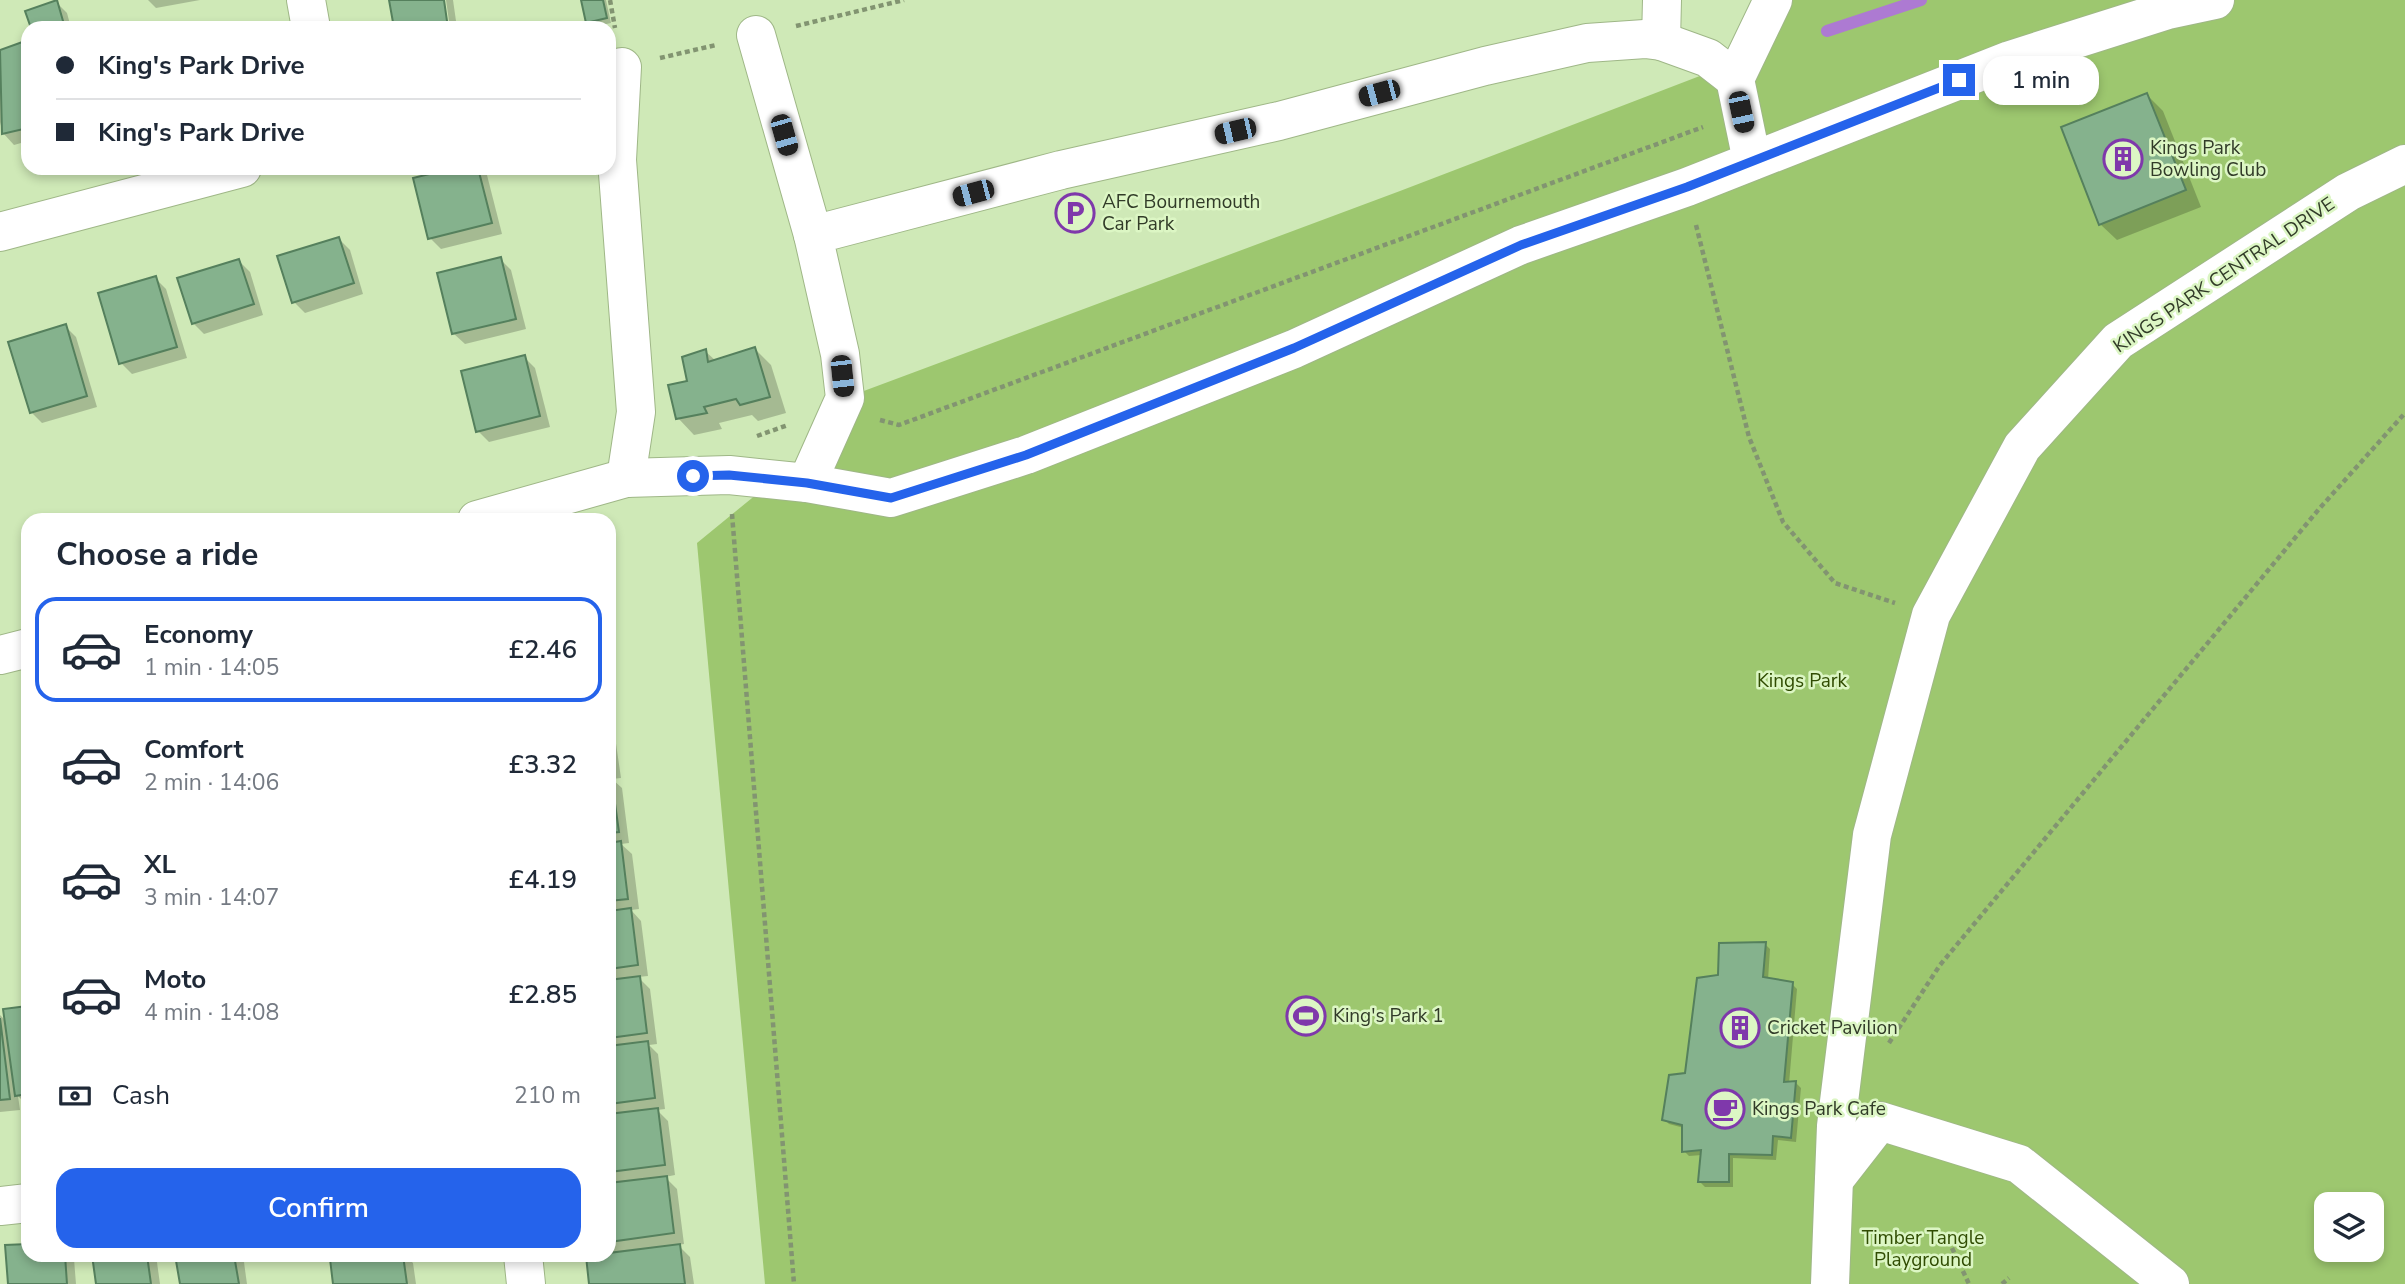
<!DOCTYPE html>
<html lang="en">
<head>
<meta charset="utf-8">
<style>
  body { margin:0; font-family:"Nunito Sans",sans-serif; background:#f6f6f7; color:#1f2937; height:100vh; display:flex; flex-direction:column; font-size:26px; white-space:nowrap }
  * { box-sizing:border-box; margin:0 }
  p { font-size:23px; color:#747a83 }
  .icon { flex:none; width:38px; height:38px; fill:none; stroke:currentColor; stroke-width:2; stroke-linecap:round; stroke-linejoin:round }
  .map { position:relative; flex:1; overflow:hidden }
  .drawer { position:absolute; left:21px; top:513px; width:595px; height:749px; display:flex; flex-direction:column; background:#fff; border-radius:21px; box-shadow:0 4px 10px #0003 }
  .drawer>* { flex:none }
  .guide { position:absolute; left:21px; top:21px; width:595px; height:154px; border-radius:21px; box-shadow:0 4px 10px #0003; display:grid; align-content:center; height:154px; padding:0 35px; background:#fff }
  .buttons { position:absolute; left:2314px; top:1192px; display:grid; gap:14px }
  .buttons a { display:grid; place-items:center; width:70px; height:70px; border-radius:14px; background:#fff; box-shadow:0 4px 10px #0003; font-size:35px }
  .end { position:absolute; width:32px; height:32px; margin:-16px; border:9px solid #2563eb; background:#fff; box-shadow:0 0 0 4px #fff }
  .from { border-radius:50% }
  .bubble { position:absolute; height:49px; border-radius:21px; background:#fff; box-shadow:0 4px 10px #0003; font-size:23px; font-weight:600; line-height:49px; text-align:center }
  .car { position:absolute; width:21px; height:42px; margin:-21px -10px; border-radius:9px; box-shadow:0 0 5px 2px #0007; background:linear-gradient(#222 24%,#8ab4d8 0 40%,#222 0 76%,#8ab4d8 0 86%,#222 0) }
  .guide b { display:flex; align-items:center; gap:24px; height:66px; font-size:26px }
  .guide b+b { border-top:2px solid #e0e1e3 }
  .guide i { width:18px; height:18px; background:#1f2937 }
  ul { padding:0; list-style:none }
  li { display:flex; align-items:center; gap:21px; height:105px; margin:0 14px 10px; padding:0 21px; border:4px solid transparent; border-radius:21px }
  li div { flex:1 }
  li b { display:block; font-size:26px }
  li em { font-style:normal; font-weight:600 }
  li.active { border-color:#2563eb }
  li>.icon { width:63px; height:63px; stroke-width:1.5 }
  h2 { padding:0 35px; font-size:32px; line-height:84px }
  .pay { display:flex; align-items:center; gap:18px; height:77px; padding:0 35px; font-size:26px }
  .pay p { margin-inline-start:auto }
  .cta { display:flex; gap:14px; margin-top:auto; padding:14px 35px }
  .cta a { flex:1; height:80px; border-radius:21px; background:#2563eb; color:#fff; font-size:28px; font-weight:600; line-height:80px; text-align:center }
  .map>svg:first-child { display:block }
  .green { fill:#9dc76f; fill-rule:evenodd }
  .shadow { fill:#0003 }
  .lines { fill:none; stroke-linecap:round; stroke-linejoin:round }
  .stream { stroke:#ad7ad2; stroke-width:12 }
  .building { fill:#85b28d; stroke:#55805d; stroke-width:2 }
  .minor-casing { stroke:#9fb787; stroke-width:40 }
  .path { stroke:#829471; stroke-width:4.5; stroke-dasharray:5 3.5; stroke-linecap:butt }
  .minor { stroke:#fff; stroke-width:38 }
  .route { stroke:#2563eb; stroke-width:9 }
  .labels { text-anchor:middle; dominant-baseline:central; stroke-width:5; stroke-linejoin:round; paint-order:stroke }
  .poi-label { font-size:19px; fill:#313b28; stroke:#dcf6c4; text-anchor:start }
  .street-label { font-size:19px; fill:#313b28; stroke:#dcf6c4 }
  .park-label { font-size:19px; fill:#304c02; stroke:#dcf6c4 }
</style>
</head>
<body>
<div class="map">
<svg width="2405" height="1284" viewBox="0 0 2405 1284">
  <rect width="100%" height="100%" fill="#cfe9b7"/>
  <path class="green" d="M1773 0H2405V1284H765L697 543 796 462 845 398 1400 191 1705 74 1735 79ZM2326 1204H2371V1250H2326Z"/>
  <g class="shadow">
    <polygon points="148,0 200,0 156,8"/>
    <polygon points="446,0 453,0 457,28 450,28"/>
    <polygon points="582,0 606,0 611,23 592,27 587,22"/>
    <polygon points="56,2 67,13 71,28 32,28"/>
    <polygon points="28,42 28,141 14,145 3,133 0,122 0,52"/>
    <polygon points="2147,95 2163,111 2201,207 2117,240 2100,224"/>
    <polygon points="461,168 480,168 487,175 502,234 441,249 430,238"/>
    <polygon points="339,239 350,250 363,294 305,313 294,302"/>
    <polygon points="500,259 511,270 526,329 465,344 453,333"/>
    <polygon points="239,261 250,272 263,315 204,334 193,323"/>
    <polygon points="155,278 166,289 187,358 132,374 121,363"/>
    <polygon points="65,326 76,337 97,407 42,423 31,412"/>
    <polygon points="755,349 771,365 786,413 758,421 752,415 719,423 722,429 694,435 678,418 705,351 716,361"/>
    <polygon points="524,357 535,368 550,427 489,442 478,431"/>
    <polygon points="609,718 613,723 621,778 612,779 622,788 629,843 621,844 632,854 639,909 631,910 641,921 648,976 638,977 650,989 657,1044 649,1045 658,1054 665,1109 657,1110 668,1121 675,1175 665,1177 677,1189 684,1244 678,1245 690,1257 694,1284 591,1284 592,1255 609,1255"/>
    <polygon points="1765,944 1770,949 1768,980 1792,984 1797,989 1789,1084 1796,1083 1801,1088 1796,1142 1778,1140 1776,1160 1733,1158 1733,1187 1705,1187 1700,1182 1702,1155 1689,1156 1684,1151 1684,1128 1669,1124 1664,1119 1687,1075 1719,976"/>
    <polygon points="28,1007 28,1106 18,1096 20,1110 0,1112 0,1015 6,1021"/>
    <polygon points="28,1245 28,1255 70,1255 74,1259 76,1284 10,1284"/>
    <polygon points="94,1255 156,1255 160,1284 97,1284"/>
    <polygon points="177,1255 243,1255 247,1284 181,1284"/>
    <polygon points="301,1255 405,1255 413,1263 416,1284 335,1284 332,1260 309,1262"/>
  </g>
  <g class="lines">
    <polyline class="stream" points="1827,31 1921,0"/>
  </g>
  <g class="building">
    <polygon points="57,0 65,28 31,28 25,11"/>
    <polygon points="389,0 444,0 448,28 394,28"/>
    <polygon points="581,0 603,0 607,18 586,23"/>
    <polygon points="28,40 28,128 2,134 0,50"/>
    <polygon points="2147,93 2186,190 2099,225 2061,127"/>
    <polygon points="454,168 478,168 492,223 428,239 413,178"/>
    <polygon points="339,237 354,283 292,303 277,256"/>
    <polygon points="501,257 516,319 452,334 437,273"/>
    <polygon points="239,259 254,304 192,324 177,278"/>
    <polygon points="156,276 177,347 119,364 98,293"/>
    <polygon points="66,324 87,396 30,413 8,342"/>
    <polygon points="755,347 770,397 740,405 736,399 704,407 707,413 676,419 668,385 687,381 682,357 706,349 708,362"/>
    <polygon points="525,355 540,416 476,432 461,371"/>
    <polygon points="609,775 611,775 619,832 609,833"/>
    <polygon points="621,841 628,899 609,901 609,843"/>
    <polygon points="631,908 638,965 609,969 609,911"/>
    <polygon points="1766,942 1763,977 1793,982 1784,1082 1796,1081 1791,1138 1773,1136 1772,1155 1729,1154 1729,1182 1698,1182 1701,1150 1682,1152 1682,1125 1662,1120 1669,1075 1685,1073 1697,978 1718,975 1719,943"/>
    <polygon points="640,976 647,1033 609,1038 609,980"/>
    <polygon points="28,1006 28,1094 15,1096 3,1009"/>
    <polygon points="0,1018 10,1099 0,1100"/>
    <polygon points="648,1041 655,1098 609,1104 609,1046"/>
    <polygon points="658,1108 665,1165 609,1172 609,1114"/>
    <polygon points="667,1176 674,1233 609,1242 609,1183"/>
    <polygon points="28,1244 28,1255 65,1255 67,1284 8,1284 5,1245"/>
    <polygon points="680,1244 685,1284 589,1284 586,1256 609,1255 609,1253"/>
    <polygon points="92,1255 147,1255 151,1284 96,1284"/>
    <polygon points="175,1255 234,1255 239,1284 180,1284"/>
    <polygon points="364,1255 403,1255 407,1284 333,1284 330,1259"/>
  </g>
  <g class="lines">
    <g class="minor-casing">
      <g id="minor">
        <polyline points="306,0 311,28"/>
        <polyline points="756,35 813,235"/>
        <polyline points="1661,41 1662,0"/>
        <polyline points="609,70 622,67 617,160 636,412 626,478"/>
        <polyline points="1752,161 1735,79 1773,0"/>
        <polyline points="0,232 242,168"/>
        <polyline points="807,483 845,398 840,354 813,235 1061,170 1279,121 1485,66 1587,43 1645,39 1661,41 1708,58 1735,79"/>
        <polyline points="477,520 626,478 729,475 807,483 891,498 1026,455 1294,349 1521,245 1687,187 2010,60 2168,10 2215,0"/>
        <polyline points="0,655 28,648"/>
        <polyline points="1834,1180 1880,1121 2019,1164 2170,1284"/>
        <polyline points="0,1206 28,1203"/>
        <polyline points="523,1255 526,1284"/>
        <polyline points="1830,1284 1836,1126 1872,835 1931,615 2022,447 2118,341 2348,192 2405,164"/>
      </g>
    </g>
    <g class="path">
      <polyline points="610,0 615,28"/>
      <polyline points="796,26 904,0"/>
      <polyline points="660,58 716,45"/>
      <polyline points="1696,225 1749,437 1783,522 1835,583 1895,603"/>
      <polyline points="880,420 899,425 1703,127"/>
      <polyline points="757,436 788,425"/>
      <polyline points="732,514 794,1284"/>
      <polyline points="1889,1043 1940,965 2319,509 2405,413"/>
      <polyline points="1952,1248 1969,1284"/>
      <polyline points="2002,1284 2009,1278"/>
    </g>
    <use href="#minor" class="minor"/>
  </g>
  <g class="lines">
    <polyline class="route" points="693,476 729,475 807,483 891,498 1026,455 1294,348 1521,245 1687,187 1959,80"/>
  </g>
  <defs>
    <g id="building-ring" transform="scale(2.0125)"><circle r="9.5" fill="#dcf6c4" stroke="#7f38ab" stroke-width="1.5"/><path d="M-4-6H4V6H1V3H-1V6H-4ZM-2.5-4.3h1.7v1.8h-1.7ZM.8-4.3h1.7v1.8H.8ZM-2.5-1h1.7V.8h-1.7ZM.8-1h1.7V.8H.8Z" fill="#7f38ab"/></g>
    <g id="parking-ring" transform="scale(2.0125)"><circle r="9.5" fill="#dcf6c4" stroke="#7f38ab" stroke-width="1.5"/><path d="M-3.5-5.5H1a3.5 3.5 0 0 1 0 7H-1V5.5H-3.5ZM-1-3.4V-.6H.8a1.4 1.4 0 0 0 0-2.8Z" fill="#7f38ab"/></g>
    <g id="stadium-ring" transform="scale(2.0125)"><circle r="9.5" fill="#dcf6c4" stroke="#7f38ab" stroke-width="1.5"/><path d="M0-5a6.5 5 0 1 0 0 10a6.5 5 0 1 0 0-10ZM-3.5-1.8h7v3.6h-7Z" fill="#7f38ab"/></g>
    <g id="cafe-ring" transform="scale(2.0125)"><circle r="9.5" fill="#dcf6c4" stroke="#7f38ab" stroke-width="1.5"/><path d="M-5.5-4.5H6V0H3Q3 3.5 0 3.5H-2.5Q-5.5 3.5-5.5 0ZM3-3.2v2h1.7v-2ZM-6 4.5H4V6H-6Z" fill="#7f38ab"/></g>
  </defs>
  <g fill-rule="evenodd">
    <use href="#building-ring" x="2123" y="159"/>
    <use href="#parking-ring" x="1075" y="213"/>
    <use href="#stadium-ring" x="1306" y="1016"/>
    <use href="#building-ring" x="1740" y="1028"/>
    <use href="#cafe-ring" x="1725" y="1109"/>
  </g>
  <g class="labels">
    <g class="poi-label">
      <text x="2150" y="148">Kings Park<tspan x="2150" dy="22">Bowling Club</tspan></text>
      <text x="1102" y="202">AFC Bournemouth<tspan x="1102" dy="22">Car Park</tspan></text>
      <text x="1333" y="1016">King's Park 1</text>
      <text x="1767" y="1028">Cricket Pavilion</text>
      <text x="1752" y="1109">Kings Park Cafe</text>
    </g>
    <g class="street-label">
      <text transform="translate(2224 275) rotate(-34)">KINGS PARK CENTRAL DRIVE</text>
    </g>
    <g class="park-label">
      <text x="1802" y="681">Kings Park</text>
      <text x="1923" y="1238">Timber Tangle<tspan x="1923" dy="22">Playground</tspan></text>
    </g>
  </g>
</svg>
<div class="buttons">
<a><svg class="icon" aria-label="layers" viewBox="0 0 24 24"><path d="M12 4l9 5-9 5-9-5zM3 14l9 5 9-5"/></svg></a>
</div>
<i class="end from" style="left:693px;top:476px"></i>
<i class="end" style="left:1959px;top:80px"></i>
<div class="bubble" style="left:1983px;top:56px;width:116px">1 min</div>
<i class="car" style="left:1379px;top:93px;rotate:255deg"></i>
<i class="car" style="left:1741px;top:112px;rotate:168deg"></i>
<i class="car" style="left:1235px;top:131px;rotate:257deg"></i>
<i class="car" style="left:784px;top:135px;rotate:164deg"></i>
<i class="car" style="left:973px;top:193px;rotate:255deg"></i>
<i class="car" style="left:842px;top:376px;rotate:174deg"></i>
<div class="guide">
<b><i class="from"></i>King's Park Drive</b>
<b><i></i>King's Park Drive</b>
</div>
<section class="drawer">
<h2>Choose a ride</h2>
<ul>
<li class="active"><svg class="icon" aria-label="car" viewBox="0 0 24 24"><path d="M5 17H2v-5l4-1 3-4h7l3 4 3 1v5h-3M9 17h6M6 11h13"/><circle cx="7" cy="17" r="2"/><circle cx="17" cy="17" r="2"/></svg><div><b>Economy</b><p>1 min · 14:05</p></div><em>£2.46</em></li>
<li><svg class="icon" aria-label="car" viewBox="0 0 24 24"><path d="M5 17H2v-5l4-1 3-4h7l3 4 3 1v5h-3M9 17h6M6 11h13"/><circle cx="7" cy="17" r="2"/><circle cx="17" cy="17" r="2"/></svg><div><b>Comfort</b><p>2 min · 14:06</p></div><em>£3.32</em></li>
<li><svg class="icon" aria-label="car" viewBox="0 0 24 24"><path d="M5 17H2v-5l4-1 3-4h7l3 4 3 1v5h-3M9 17h6M6 11h13"/><circle cx="7" cy="17" r="2"/><circle cx="17" cy="17" r="2"/></svg><div><b>XL</b><p>3 min · 14:07</p></div><em>£4.19</em></li>
<li><svg class="icon" aria-label="car" viewBox="0 0 24 24"><path d="M5 17H2v-5l4-1 3-4h7l3 4 3 1v5h-3M9 17h6M6 11h13"/><circle cx="7" cy="17" r="2"/><circle cx="17" cy="17" r="2"/></svg><div><b>Moto</b><p>4 min · 14:08</p></div><em>£2.85</em></li>
</ul>
<div class="pay"><svg class="icon" aria-label="cash" viewBox="0 0 24 24"><path d="M3 7h18v10H3z"/><circle cx="12" cy="12" r="2"/></svg>Cash<p>210 m</p></div>
<div class="cta"><a>Confirm</a></div>
</section>
</div>
</body>
</html>
